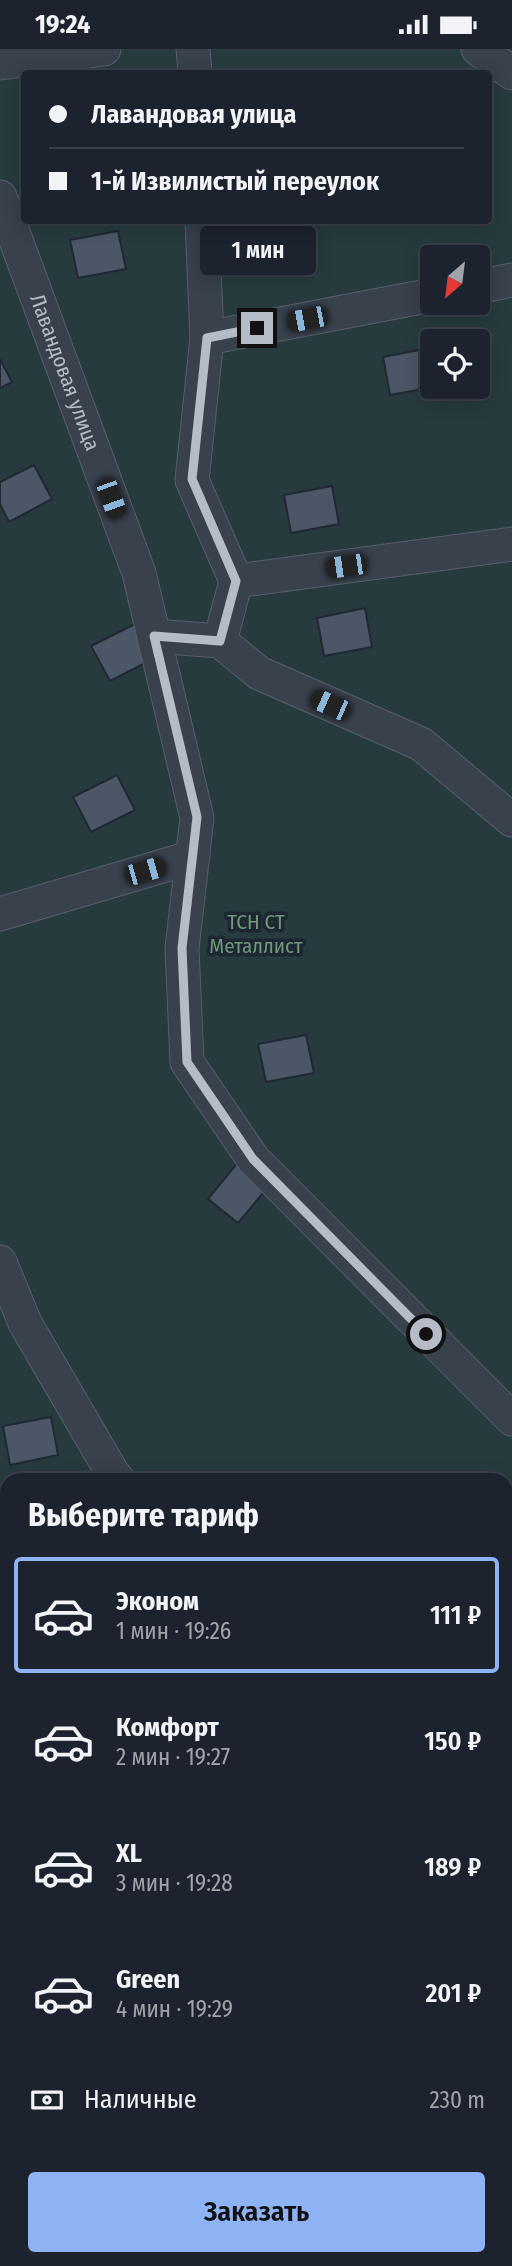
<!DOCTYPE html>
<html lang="ru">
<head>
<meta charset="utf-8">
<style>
  body { margin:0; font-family:"Fira Sans Condensed",sans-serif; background:#252b36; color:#f1f3f6; height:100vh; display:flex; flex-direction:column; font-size:26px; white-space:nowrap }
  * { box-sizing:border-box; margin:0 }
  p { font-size:23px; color:#a0a4aa }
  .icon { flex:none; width:38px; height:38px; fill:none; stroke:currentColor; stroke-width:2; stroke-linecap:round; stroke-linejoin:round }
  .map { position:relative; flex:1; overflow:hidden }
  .sheet { position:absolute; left:0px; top:1424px; width:513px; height:793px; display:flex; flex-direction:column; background:#1c232e; border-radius:21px 21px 0 0; box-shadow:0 4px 18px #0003,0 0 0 2px #3a404a }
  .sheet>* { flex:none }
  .banner { position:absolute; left:21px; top:21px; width:471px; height:154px; border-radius:7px; box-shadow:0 4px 18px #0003,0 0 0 2px #3a404a; display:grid; align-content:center; height:154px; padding:0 28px; background:#1c232e }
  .needle { width:46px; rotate:208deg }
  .fabs { position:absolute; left:420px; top:196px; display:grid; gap:14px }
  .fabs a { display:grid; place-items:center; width:70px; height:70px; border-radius:7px; background:#1c232e; box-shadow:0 4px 18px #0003,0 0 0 2px #3a404a; font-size:35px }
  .end { position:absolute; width:32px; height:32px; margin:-16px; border:9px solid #b5bcc8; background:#111; box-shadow:0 0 0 4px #111 }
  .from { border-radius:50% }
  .bubble { position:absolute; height:49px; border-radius:7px; background:#1c232e; box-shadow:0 4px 18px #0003,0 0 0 2px #3a404a; font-size:23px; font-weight:600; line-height:49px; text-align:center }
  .car { position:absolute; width:21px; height:42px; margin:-21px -10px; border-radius:9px; box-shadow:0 0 5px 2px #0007; background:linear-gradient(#222 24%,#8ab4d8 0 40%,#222 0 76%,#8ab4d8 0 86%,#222 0) }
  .banner b { display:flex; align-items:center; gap:24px; height:66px; font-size:26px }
  .banner b+b { border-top:2px solid #3a404a }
  .banner i { width:18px; height:18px; background:#f1f3f6 }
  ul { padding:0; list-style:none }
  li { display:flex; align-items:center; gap:21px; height:116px; margin:0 14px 10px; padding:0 14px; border:4px solid transparent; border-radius:7px }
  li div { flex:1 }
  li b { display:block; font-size:26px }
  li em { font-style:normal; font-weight:600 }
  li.on { border-color:#8eb3f4 }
  li>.icon { width:63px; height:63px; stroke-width:1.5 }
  h2 { padding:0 28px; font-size:32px; line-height:84px }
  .pay { display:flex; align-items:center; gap:18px; height:77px; padding:0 28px; font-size:26px }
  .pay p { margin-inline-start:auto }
  .primary-button { display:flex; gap:14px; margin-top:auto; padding:14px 28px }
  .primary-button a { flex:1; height:80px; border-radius:7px; background:#8eb3f4; color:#111; font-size:28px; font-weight:600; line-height:80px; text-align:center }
  .status { display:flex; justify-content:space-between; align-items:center; height:49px; padding:0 35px; background:#1c232e; direction:ltr }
  .status svg { height:19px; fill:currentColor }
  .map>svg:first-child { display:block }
  .green { fill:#273b3e; fill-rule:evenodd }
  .building { fill:#4b5666; stroke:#202834; stroke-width:2 }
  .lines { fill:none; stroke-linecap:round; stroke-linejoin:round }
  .minor-casing { stroke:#575f6b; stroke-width:35 }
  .minor { stroke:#39414d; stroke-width:33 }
  .route { stroke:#b5bcc8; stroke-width:9 }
  .labels { text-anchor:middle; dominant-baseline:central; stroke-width:7; stroke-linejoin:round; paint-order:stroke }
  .street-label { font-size:21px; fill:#b5bcc8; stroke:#1e2632 }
  .park-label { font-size:21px; fill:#6d9978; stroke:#1e2632 }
</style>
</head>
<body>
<div class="status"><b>19:24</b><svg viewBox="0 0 49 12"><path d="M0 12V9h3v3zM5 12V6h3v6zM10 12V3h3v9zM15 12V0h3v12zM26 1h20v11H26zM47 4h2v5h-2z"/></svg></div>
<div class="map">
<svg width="512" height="2217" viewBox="0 0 512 2217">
  <rect width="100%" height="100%" fill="#252f3d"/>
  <path class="green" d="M0 0H512V2217H0ZM24 24H488V172H24ZM432 208H478V254H432ZM432 292H478V338H432ZM7 1432H506V2210H7Z"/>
  <g class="building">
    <polygon points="118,182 126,220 78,229 70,191"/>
    <polygon points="430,299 434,338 390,346 383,308"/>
    <polygon points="0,310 12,333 0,339"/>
    <polygon points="34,416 52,450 9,473 0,455 0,433"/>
    <polygon points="332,437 339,475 291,484 284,446"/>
    <polygon points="365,559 372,598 324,607 317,569"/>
    <polygon points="135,575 153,610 110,632 91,597"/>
    <polygon points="117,726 135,761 91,783 73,748"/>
    <polygon points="306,986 314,1024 266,1033 258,995"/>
    <polygon points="239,1112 269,1137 238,1174 208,1150"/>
    <polygon points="51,1368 58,1406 10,1416 3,1377"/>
    <polygon points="512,1758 512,1790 506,1785 506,1766"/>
  </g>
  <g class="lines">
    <g class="minor-casing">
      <g id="minor">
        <polyline points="193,0 195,24"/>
        <polyline points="478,0 512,24"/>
        <polyline points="0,14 104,0"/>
        <path id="s1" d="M0 148 139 524 197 769 182 899 187 1013 253 1110 512 1370"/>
        <polyline points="202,172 207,289 192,431 236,532 220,592 259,624 421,695 512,771"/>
        <polyline points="478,238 512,231"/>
        <polyline points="207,289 432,246"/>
        <polyline points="236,532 512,495"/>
        <polyline points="154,587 220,592"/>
        <polyline points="0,865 193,808"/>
        <polyline points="0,1213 25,1274 113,1425 119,1432"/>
        <polyline points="0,1793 7,1802"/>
        <polyline points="506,1809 512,1815"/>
        <polyline points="399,2210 405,2217"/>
        <polyline points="248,2217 280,2210"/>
      </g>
    </g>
    <use href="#minor" class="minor"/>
  </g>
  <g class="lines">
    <polyline class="route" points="257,279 207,289 192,430 236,532 220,592 154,587 197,768 182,899 187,1013 253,1110 426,1285"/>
  </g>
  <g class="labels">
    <g class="street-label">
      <text stroke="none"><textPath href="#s1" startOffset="187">Лавандовая улица</textPath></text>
    </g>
    <g class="park-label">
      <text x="256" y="873">ТСН СТ<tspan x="256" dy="24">Металлист</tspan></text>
    </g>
  </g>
</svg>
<div class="fabs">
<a><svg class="needle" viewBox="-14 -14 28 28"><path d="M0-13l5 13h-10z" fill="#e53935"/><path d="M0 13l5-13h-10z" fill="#a0a4aa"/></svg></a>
<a><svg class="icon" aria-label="locate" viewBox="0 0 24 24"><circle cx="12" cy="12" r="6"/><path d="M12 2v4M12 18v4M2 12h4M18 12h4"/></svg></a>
</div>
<i class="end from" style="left:426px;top:1285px"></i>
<i class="end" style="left:257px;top:279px"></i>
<div class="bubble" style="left:200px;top:177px;width:116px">1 мин</div>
<i class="car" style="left:307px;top:270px;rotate:259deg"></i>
<i class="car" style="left:111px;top:449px;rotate:160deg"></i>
<i class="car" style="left:346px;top:517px;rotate:262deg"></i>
<i class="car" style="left:330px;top:656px;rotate:294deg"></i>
<i class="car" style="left:145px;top:822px;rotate:74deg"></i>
<div class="banner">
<b><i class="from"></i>Лавандовая улица</b>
<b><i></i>1-й Извилистый переулок</b>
</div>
<section class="sheet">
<h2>Выберите тариф</h2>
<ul>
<li class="on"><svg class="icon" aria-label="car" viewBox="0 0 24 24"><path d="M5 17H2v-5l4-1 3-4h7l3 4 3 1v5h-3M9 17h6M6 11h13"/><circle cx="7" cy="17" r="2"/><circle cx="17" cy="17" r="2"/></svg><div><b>Эконом</b><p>1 мин · 19:26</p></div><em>111 ₽</em></li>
<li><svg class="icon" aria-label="car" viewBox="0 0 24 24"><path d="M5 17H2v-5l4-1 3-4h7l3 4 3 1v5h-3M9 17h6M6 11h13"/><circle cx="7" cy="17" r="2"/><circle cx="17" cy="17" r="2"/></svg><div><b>Комфорт</b><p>2 мин · 19:27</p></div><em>150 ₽</em></li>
<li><svg class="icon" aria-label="car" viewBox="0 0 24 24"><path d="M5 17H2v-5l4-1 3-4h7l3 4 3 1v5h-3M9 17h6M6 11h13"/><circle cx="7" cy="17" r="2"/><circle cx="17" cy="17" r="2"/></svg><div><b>XL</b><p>3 мин · 19:28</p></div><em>189 ₽</em></li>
<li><svg class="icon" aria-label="car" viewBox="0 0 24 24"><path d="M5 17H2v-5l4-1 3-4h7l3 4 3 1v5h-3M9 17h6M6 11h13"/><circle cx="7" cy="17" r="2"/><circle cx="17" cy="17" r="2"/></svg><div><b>Green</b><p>4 мин · 19:29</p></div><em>201 ₽</em></li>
</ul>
<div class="pay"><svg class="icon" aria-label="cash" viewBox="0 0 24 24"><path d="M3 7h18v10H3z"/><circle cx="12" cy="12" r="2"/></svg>Наличные<p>230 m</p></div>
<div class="primary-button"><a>Заказать</a></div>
</section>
</div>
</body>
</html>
